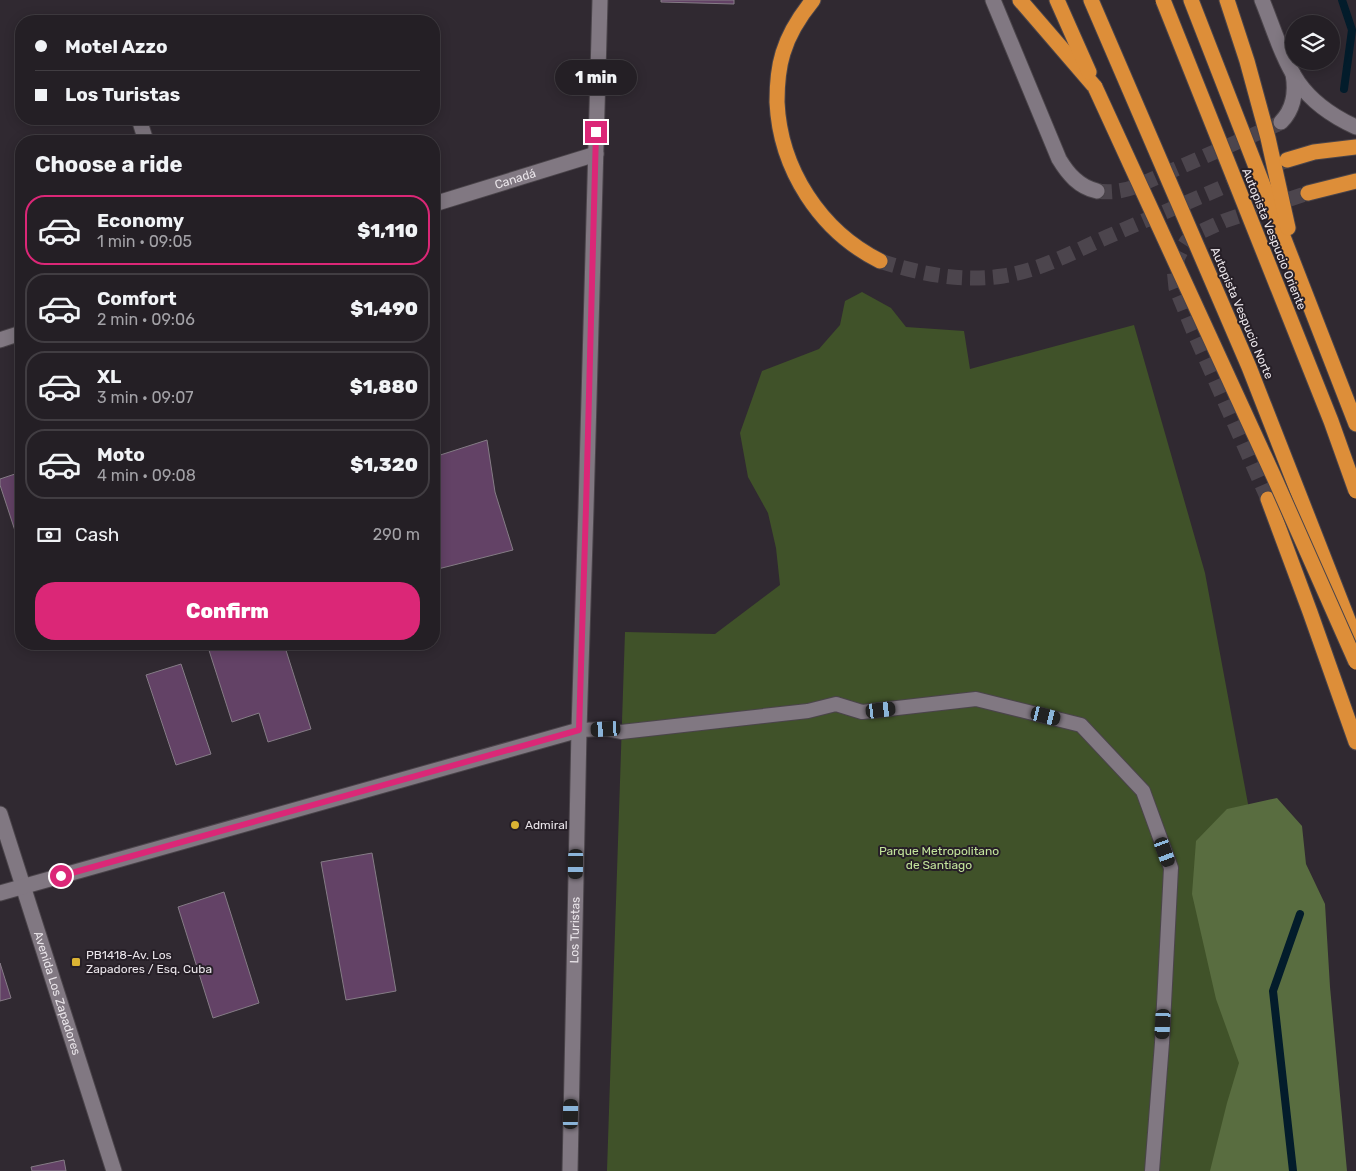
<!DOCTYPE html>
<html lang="en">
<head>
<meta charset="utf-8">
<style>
  body { margin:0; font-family:Rubik,sans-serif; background:#2c272d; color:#f1f3f6; height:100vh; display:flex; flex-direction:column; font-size:19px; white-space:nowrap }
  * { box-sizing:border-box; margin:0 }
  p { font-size:16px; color:#a3a2a7 }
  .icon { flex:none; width:28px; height:28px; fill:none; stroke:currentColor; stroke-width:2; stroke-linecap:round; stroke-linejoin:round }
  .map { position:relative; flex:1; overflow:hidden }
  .side { position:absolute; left:15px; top:135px; width:425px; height:515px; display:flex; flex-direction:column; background:#241f25; border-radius:20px; box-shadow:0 2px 12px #0003,0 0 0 1px #413d42 }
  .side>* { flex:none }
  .banner { position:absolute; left:15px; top:15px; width:425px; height:110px; border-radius:20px; box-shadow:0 2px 12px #0003,0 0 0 1px #413d42; display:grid; align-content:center; height:110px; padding:0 20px; background:#241f25 }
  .controls { position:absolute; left:1285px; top:15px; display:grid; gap:10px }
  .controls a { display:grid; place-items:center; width:55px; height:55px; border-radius:50%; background:#241f25; box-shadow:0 2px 12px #0003,0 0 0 1px #413d42; font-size:25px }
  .end { position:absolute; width:22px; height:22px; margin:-11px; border:6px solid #db2777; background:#fff; box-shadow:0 0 0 2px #fff }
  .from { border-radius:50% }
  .bubble { position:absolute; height:35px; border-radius:18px; background:#241f25; box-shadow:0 2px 12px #0003,0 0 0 1px #413d42; font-size:16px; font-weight:800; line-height:35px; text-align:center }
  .car { position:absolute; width:15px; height:30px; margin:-15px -8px; border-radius:6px; box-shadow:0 0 4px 1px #0007; background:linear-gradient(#222 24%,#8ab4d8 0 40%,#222 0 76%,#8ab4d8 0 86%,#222 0) }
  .banner b { display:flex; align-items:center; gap:18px; height:48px; font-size:19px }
  .banner b+b { border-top:1px solid #413d42 }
  .banner i { width:12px; height:12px; background:#f1f3f6 }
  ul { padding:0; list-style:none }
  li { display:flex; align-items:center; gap:15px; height:70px; margin:0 10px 8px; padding:0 10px; border:2px solid #413d42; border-radius:20px }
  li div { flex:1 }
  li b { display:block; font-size:19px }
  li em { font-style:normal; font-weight:800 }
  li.selected { border-color:#db2777 }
  li>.icon { width:45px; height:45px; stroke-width:1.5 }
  h2 { padding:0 20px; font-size:22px; line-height:60px }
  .pay { display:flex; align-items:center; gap:12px; height:55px; padding:0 20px; font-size:19px }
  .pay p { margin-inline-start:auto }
  .action { display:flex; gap:10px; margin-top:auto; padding:10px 20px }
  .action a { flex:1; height:58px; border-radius:20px; background:#db2777; color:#fff; font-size:20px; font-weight:800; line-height:58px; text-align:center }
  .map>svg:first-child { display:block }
  .green { fill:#405229 }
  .forest { fill:#596d40 }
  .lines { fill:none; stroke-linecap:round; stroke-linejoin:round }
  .stream { stroke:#031c2b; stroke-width:8 }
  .building { fill:#634266; stroke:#857c86 }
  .secondary-tunnel { stroke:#4c454d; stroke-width:15; stroke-dasharray:15 8; stroke-linecap:butt }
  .highway-tunnel { stroke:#4c454d; stroke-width:15; stroke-dasharray:15 8; stroke-linecap:butt }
  .lane-casing { stroke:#4a444a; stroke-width:16 }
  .street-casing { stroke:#4a444a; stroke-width:17 }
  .secondary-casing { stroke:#4a444a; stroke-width:17 }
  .highway-casing { stroke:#4a444a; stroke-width:17 }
  .lane { stroke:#817882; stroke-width:14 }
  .street { stroke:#817882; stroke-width:15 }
  .secondary { stroke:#817882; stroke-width:15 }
  .highway { stroke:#dd8e39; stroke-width:15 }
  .highway-bridge-casing { stroke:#4a444a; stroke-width:17; stroke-linecap:butt }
  .highway-bridge { stroke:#dd8e39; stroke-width:15 }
  .route { stroke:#db2777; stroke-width:6 }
  .poi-dot { fill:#dbb333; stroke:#261f27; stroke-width:2 }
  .labels { text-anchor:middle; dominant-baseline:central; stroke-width:4; stroke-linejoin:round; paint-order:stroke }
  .street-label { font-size:12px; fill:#eae5ea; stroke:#261f27 }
  .poi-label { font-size:12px; fill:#eae5ea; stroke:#261f27; text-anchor:start }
  .park-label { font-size:12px; fill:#c2e39b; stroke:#261f27 }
</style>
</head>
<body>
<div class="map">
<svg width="1356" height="1171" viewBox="0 0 1356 1171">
  <rect width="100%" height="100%" fill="#302931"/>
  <polygon class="green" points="862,292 891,308 906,327 964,331 970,369 1134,325 1205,573 1267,906 1312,1171 607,1171 625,632 715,634 780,585 776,548 768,513 748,477 740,433 762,371 819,349 840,325 845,301"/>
  <polygon class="forest" points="1277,798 1302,826 1306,864 1325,904 1330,987 1347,1171 1210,1171 1227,1103 1239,1063 1216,999 1192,894 1196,841 1227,809"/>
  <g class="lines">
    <g class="stream">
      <polyline points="1342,0 1352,30 1344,89"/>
      <polyline points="1293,1171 1273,991 1300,914"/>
    </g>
  </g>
  <g class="building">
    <polygon points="661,0 734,0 734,4 661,2"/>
    <polygon points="487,440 495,492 513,550 434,570 434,457"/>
    <polygon points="21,472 21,549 0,485 0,479"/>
    <polygon points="207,644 284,644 311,729 268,742 259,713 232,722"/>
    <polygon points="181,664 211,754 176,765 146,675"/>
    <polygon points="372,853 396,991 346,1000 321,862"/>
    <polygon points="224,892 259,1003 213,1018 178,907"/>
    <polygon points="0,963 11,998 0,1001"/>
    <polygon points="64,1160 66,1171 32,1171 31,1167"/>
  </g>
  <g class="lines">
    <path class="secondary-tunnel" d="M1097 191C1111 193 1124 191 1137 186L1276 125 1281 122"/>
    <g class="highway-tunnel">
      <path d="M880 261C920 274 961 282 1003 276 1043 270 1078 249 1114 234 1171 209 1228 185 1285 161"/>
      <polyline points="1268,499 1193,330 1176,288 1174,268 1178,257 1183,247 1187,241 1198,233 1224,221 1308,193"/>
    </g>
    <g class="lane-casing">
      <polyline id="lane" points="579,730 606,729 621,732 808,711 836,704 862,712 976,699 1081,725 1143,791 1171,868 1162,1043 1152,1171"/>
    </g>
    <g class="street-casing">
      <g id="street">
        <polyline points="139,119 146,141"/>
        <path id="s1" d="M434 204 596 154"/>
        <polyline points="0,340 21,333"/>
        <path id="s2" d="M0 814 114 1171"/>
        <polyline points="0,893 579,730"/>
        <path id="s3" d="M570 1171 579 730 586 508 600 0"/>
      </g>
    </g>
    <g class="secondary-casing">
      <g id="secondary">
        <path d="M993 0 1059 159C1068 174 1079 187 1097 191"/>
        <path d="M1262 0C1273 27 1282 58 1298 82 1312 102 1334 117 1356 127"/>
        <path d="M1281 122C1294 109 1296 91 1293 74"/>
      </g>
    </g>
    <g class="highway-casing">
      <g id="highway">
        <path d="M813 0C800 16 789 33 783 53 778 69 777 85 777 102 780 169 820 231 880 261"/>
        <polyline points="1020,0 1095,87"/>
        <polyline points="1057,0 1089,72"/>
        <polyline points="1091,0 1249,367 1356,640"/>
        <polyline points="1191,0 1356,424"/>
        <polyline points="1227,0 1247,61 1268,138 1288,228"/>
        <polyline points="1287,160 1314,152 1356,147"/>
        <polyline points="1308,193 1356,181"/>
        <polyline points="1268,499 1310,612 1356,742"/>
      </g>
    </g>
    <use href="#lane" class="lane"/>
    <use href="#street" class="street"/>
    <use href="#secondary" class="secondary"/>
    <use href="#highway" class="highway"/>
    <g class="highway-bridge-casing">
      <g id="highway-bridge">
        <polyline points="1163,0 1331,421 1356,491"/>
        <polyline points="1095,87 1274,477 1356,662"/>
      </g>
    </g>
    <use href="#highway-bridge" class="highway-bridge"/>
  </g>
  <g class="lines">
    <polyline class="route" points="61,876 579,730 586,508 596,132"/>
  </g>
  <g class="poi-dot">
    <circle cx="515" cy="825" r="5"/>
    <rect x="71" y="957" width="10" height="10" rx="2.5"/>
  </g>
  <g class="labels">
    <g class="street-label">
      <text stroke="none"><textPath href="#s1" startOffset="85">Canadá</textPath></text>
      <text transform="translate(1274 239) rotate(68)">Autopista Vespucio Oriente</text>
      <text transform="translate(1242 313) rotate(67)">Autopista Vespucio Norte</text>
      <text stroke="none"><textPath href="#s3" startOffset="241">Los Turistas</textPath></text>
      <text stroke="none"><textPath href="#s2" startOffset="188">Avenida Los Zapadores</textPath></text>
    </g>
    <g class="poi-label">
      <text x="525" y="825">Admiral</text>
      <text x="86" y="955">PB1418-Av. Los<tspan x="86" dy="14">Zapadores / Esq. Cuba</tspan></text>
    </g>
    <g class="park-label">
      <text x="939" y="851">Parque Metropolitano<tspan x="939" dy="14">de Santiago</tspan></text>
    </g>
  </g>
</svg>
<div class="controls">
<a><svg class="icon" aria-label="layers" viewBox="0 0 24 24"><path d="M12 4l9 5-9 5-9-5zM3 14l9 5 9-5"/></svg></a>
</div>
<i class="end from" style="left:61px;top:876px"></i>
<i class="end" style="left:596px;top:132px"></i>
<div class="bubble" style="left:555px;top:60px;width:82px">1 min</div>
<i class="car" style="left:881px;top:710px;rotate:83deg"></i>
<i class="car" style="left:1046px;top:716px;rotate:104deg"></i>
<i class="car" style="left:606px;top:729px;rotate:267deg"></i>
<i class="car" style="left:1165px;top:852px;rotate:160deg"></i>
<i class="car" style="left:576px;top:864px;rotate:181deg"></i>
<i class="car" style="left:1163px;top:1024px;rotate:183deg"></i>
<i class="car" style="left:571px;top:1114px;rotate:1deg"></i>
<div class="banner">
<b><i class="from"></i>Motel Azzo</b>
<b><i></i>Los Turistas</b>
</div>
<section class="side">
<h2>Choose a ride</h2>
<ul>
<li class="selected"><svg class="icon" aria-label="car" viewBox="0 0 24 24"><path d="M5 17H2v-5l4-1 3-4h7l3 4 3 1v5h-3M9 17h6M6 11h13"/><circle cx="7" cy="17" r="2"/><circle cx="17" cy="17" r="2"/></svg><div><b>Economy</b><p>1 min · 09:05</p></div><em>$1,110</em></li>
<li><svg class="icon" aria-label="car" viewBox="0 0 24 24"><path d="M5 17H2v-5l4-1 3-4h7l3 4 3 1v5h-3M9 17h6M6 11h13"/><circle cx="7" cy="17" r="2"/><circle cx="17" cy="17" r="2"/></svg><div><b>Comfort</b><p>2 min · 09:06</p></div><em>$1,490</em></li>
<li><svg class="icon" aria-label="car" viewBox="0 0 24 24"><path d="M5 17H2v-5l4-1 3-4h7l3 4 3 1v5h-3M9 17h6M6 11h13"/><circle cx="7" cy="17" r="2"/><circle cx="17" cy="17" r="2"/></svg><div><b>XL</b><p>3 min · 09:07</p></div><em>$1,880</em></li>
<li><svg class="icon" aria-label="car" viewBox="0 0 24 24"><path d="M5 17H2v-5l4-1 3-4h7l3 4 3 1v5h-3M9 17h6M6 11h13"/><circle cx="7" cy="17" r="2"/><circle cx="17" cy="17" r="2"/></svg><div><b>Moto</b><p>4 min · 09:08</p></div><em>$1,320</em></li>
</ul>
<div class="pay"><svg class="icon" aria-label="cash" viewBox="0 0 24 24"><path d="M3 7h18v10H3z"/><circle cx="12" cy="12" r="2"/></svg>Cash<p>290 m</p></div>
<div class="action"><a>Confirm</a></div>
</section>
</div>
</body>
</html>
